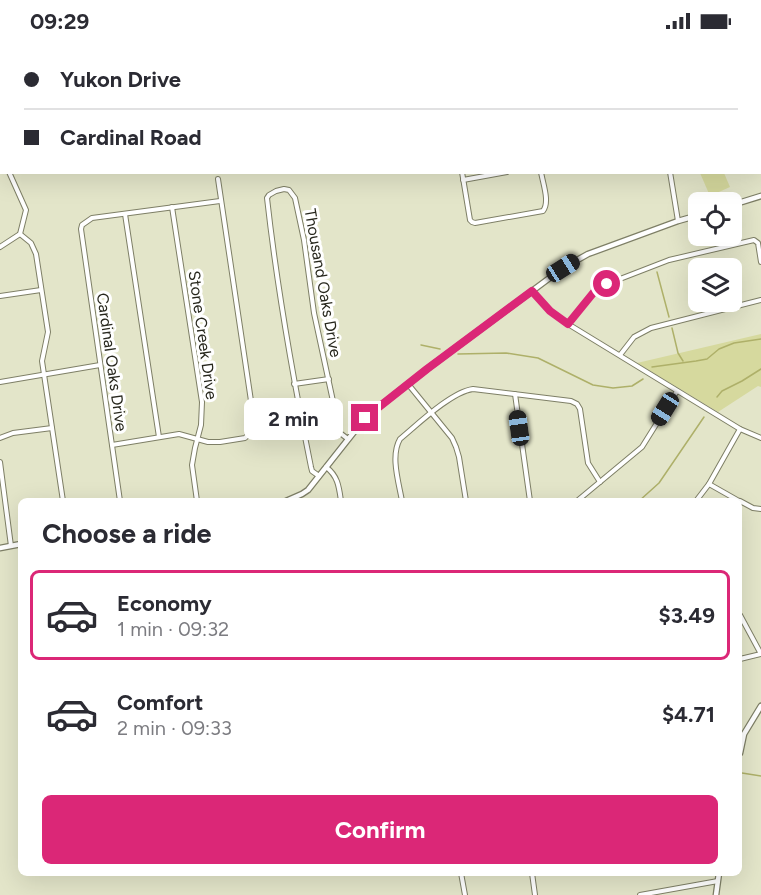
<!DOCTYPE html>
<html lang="en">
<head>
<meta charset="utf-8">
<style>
  body { margin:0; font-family:Figtree,sans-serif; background:#f2f2f3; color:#2b2b33; height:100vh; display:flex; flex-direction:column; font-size:22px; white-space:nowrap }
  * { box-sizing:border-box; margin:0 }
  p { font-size:20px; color:#7c7c81 }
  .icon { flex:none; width:33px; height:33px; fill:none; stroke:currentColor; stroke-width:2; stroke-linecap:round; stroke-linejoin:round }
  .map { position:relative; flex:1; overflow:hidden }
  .drawer { position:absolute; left:18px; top:456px; width:724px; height:378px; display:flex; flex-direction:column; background:#fff; border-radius:9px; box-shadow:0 6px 24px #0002 }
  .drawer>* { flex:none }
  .guide { position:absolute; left:0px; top:0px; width:762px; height:132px; box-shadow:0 6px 24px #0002; display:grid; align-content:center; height:132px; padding:0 24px; background:#fff }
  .buttons { position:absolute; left:688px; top:150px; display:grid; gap:12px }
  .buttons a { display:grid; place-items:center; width:54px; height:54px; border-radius:9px; background:#fff; box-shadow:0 6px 24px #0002; font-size:30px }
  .end { position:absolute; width:27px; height:27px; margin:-14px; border:8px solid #db2777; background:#fff; box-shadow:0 0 0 3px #fff }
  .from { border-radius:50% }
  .bubble { position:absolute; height:42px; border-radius:9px; background:#fff; box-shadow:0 6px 24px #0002; font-size:20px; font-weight:700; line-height:42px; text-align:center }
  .car { position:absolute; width:18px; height:36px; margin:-18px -9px; border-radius:8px; box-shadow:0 0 4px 2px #0007; background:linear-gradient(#222 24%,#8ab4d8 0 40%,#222 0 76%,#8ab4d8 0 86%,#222 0) }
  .guide b { display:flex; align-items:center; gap:21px; height:57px; font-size:22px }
  .guide b+b { border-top:2px solid #e1e1e2 }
  .guide i { width:15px; height:15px; background:#2b2b33 }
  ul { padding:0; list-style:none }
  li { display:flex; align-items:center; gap:18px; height:90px; margin:0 12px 9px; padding:0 12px; border:3px solid transparent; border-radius:9px }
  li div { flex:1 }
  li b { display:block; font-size:22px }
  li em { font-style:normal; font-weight:700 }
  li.current { border-color:#db2777 }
  li>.icon { width:54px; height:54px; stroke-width:1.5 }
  h2 { padding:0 24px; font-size:27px; line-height:72px }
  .primary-button { display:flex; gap:12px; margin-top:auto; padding:12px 24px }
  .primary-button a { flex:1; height:69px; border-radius:9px; background:#db2777; color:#fff; font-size:24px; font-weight:700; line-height:69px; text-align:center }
  .status { display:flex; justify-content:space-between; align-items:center; height:42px; padding:0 30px; background:#fff; direction:ltr }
  .status svg { height:16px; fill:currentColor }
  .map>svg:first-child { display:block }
  .green { fill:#d6d99e }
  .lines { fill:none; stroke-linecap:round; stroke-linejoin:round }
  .stream { stroke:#aeb069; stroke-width:1.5 }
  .minor-casing { stroke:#7e7f66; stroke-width:6 }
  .tertiary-casing { stroke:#7e7f66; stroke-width:7 }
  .primary-casing { stroke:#fff; stroke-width:8 }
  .minor { stroke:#fff; stroke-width:4 }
  .tertiary { stroke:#fff; stroke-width:4.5 }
  .primary { stroke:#dfe0a2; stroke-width:6 }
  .route { stroke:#db2777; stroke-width:8 }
  .labels { text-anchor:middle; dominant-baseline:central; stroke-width:6; stroke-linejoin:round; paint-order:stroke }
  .street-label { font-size:16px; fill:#27271d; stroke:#fff }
</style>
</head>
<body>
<div class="status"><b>09:29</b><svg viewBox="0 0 49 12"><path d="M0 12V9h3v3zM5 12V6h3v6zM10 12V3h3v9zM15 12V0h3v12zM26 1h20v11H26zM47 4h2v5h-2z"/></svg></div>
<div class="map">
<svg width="761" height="853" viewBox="0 0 761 853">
  <rect width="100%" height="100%" fill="#e3e5c9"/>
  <g class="green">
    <polygon points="700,131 724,131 730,145 710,154"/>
    <polygon points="761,292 761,345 758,344 718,370 637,321"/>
  </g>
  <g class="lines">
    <g class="stream">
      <polyline points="657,230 669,275"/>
      <polyline points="672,286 678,311 683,319"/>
      <polyline points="421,303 440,307"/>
      <polyline points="458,312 506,311 538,316 593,343 613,346 632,344 643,337"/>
      <polyline points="652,325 696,319 707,317 719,307 734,301 761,297"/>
      <polyline points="717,355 722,349 742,339 761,327"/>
      <polyline points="639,459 659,441 704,375"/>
      <polyline points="742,731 761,734"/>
    </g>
    <g class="minor-casing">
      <g id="minor">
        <polyline points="91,0 91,2"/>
        <polyline points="136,0 136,2"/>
        <polyline points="181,0 181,2"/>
        <polyline points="441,0 441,2"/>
        <polyline points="517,0 517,2"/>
        <polyline points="623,0 623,2"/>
        <polyline points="217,2 220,0"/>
        <polyline points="501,2 508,0"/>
        <path d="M462 130 470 178 472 180 475 181 543 169C550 160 543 142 541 130"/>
        <polyline points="670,130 678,179"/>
        <polyline points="463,138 507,130"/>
        <polyline points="172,165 202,360 201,383 195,406 192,423 197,459"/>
        <polyline points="125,172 159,395"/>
        <polyline points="20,192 31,201 36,212 48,290 42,319 63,459"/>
        <polyline points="0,205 20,192 26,168 9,130"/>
        <polyline points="532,249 550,269 568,282 740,387 761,396"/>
        <polyline points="0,254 41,248"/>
        <polyline points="568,282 594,250 607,242 669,218 754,198 758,201 761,220"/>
        <polyline points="620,313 634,295 651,286 761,258"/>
        <polyline points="0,340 100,323"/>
        <polyline points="294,342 329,337"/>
        <polyline points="408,342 452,396 456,405 459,415 466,459"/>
        <polyline points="515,352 530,459"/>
        <polyline points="0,396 13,391 52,386"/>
        <polyline points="112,403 179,392 208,400 220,400 245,396 252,389 254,379 218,137"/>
        <polyline points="0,420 11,504"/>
        <path d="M326 425C338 434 339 445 341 459"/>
        <path d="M319 434 312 429 311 425C293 336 277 246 267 156L269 153 276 149 284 147 289 148 295 156 304 198 314 271 339 387 340 391 348 397"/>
        <polyline points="709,442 739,459"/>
        <polyline points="120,459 81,187 82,183 92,176 220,159"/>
        <path d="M402 459C399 441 390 414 400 397 417 383 451 350 473 347L571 359 577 362 580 367 588 421 600 440"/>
        <polyline points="577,459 642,405 677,349"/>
        <polyline points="696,459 709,442 740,387"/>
        <polyline points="740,459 753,466 761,467"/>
        <polyline points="740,573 761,612 740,617"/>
        <polyline points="461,831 465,853"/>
        <polyline points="532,831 535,853"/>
        <polyline points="640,853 718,839"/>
      </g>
    </g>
    <g class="tertiary-casing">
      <g id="tertiary">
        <polyline points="732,163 761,154"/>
        <polyline points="286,459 302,452 308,448 365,376 427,327 563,226 588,212 678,179 699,173"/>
        <polyline points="0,506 21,502"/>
        <polyline points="740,711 744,692 761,664"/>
        <polyline points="716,853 719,831"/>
      </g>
    </g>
    <g class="primary-casing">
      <g id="primary">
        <polyline points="294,2 298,0"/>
        <polyline points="0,120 2,119"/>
      </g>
    </g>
    <use href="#minor" class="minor"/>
    <use href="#tertiary" class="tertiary"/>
    <use href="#primary" class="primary"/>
  </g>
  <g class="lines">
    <polyline class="route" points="365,376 427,327 532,249 550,269 568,282 594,250 607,242"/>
  </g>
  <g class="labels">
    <g class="street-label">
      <text transform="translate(323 241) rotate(80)">Thousand Oaks Drive</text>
      <text transform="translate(203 293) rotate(82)">Stone Creek Drive</text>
      <text transform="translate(112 320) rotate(82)">Cardinal Oaks Drive</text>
    </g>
  </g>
</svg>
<div class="buttons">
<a><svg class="icon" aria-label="locate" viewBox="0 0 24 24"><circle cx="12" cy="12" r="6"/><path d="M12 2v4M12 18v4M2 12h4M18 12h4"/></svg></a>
<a><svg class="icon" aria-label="layers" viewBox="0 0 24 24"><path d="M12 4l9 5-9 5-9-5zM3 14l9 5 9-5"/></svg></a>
</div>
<i class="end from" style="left:607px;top:242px"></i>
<i class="end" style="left:365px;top:376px"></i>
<div class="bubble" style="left:244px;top:356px;width:99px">2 min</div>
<i class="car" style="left:563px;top:226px;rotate:58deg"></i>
<i class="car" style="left:665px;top:367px;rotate:212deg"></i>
<i class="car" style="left:519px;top:386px;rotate:352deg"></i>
<div class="guide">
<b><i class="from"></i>Yukon Drive</b>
<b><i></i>Cardinal Road</b>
</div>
<section class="drawer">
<h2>Choose a ride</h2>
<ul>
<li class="current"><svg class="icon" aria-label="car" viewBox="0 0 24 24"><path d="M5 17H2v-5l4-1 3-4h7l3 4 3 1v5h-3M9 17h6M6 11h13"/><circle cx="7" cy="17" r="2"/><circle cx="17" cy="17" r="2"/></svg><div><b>Economy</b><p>1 min · 09:32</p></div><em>$3.49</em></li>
<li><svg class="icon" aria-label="car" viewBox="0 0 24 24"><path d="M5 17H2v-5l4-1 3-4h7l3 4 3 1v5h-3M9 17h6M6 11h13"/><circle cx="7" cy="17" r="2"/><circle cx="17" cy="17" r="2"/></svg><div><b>Comfort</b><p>2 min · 09:33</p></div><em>$4.71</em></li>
</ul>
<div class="primary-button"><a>Confirm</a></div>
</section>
</div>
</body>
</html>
